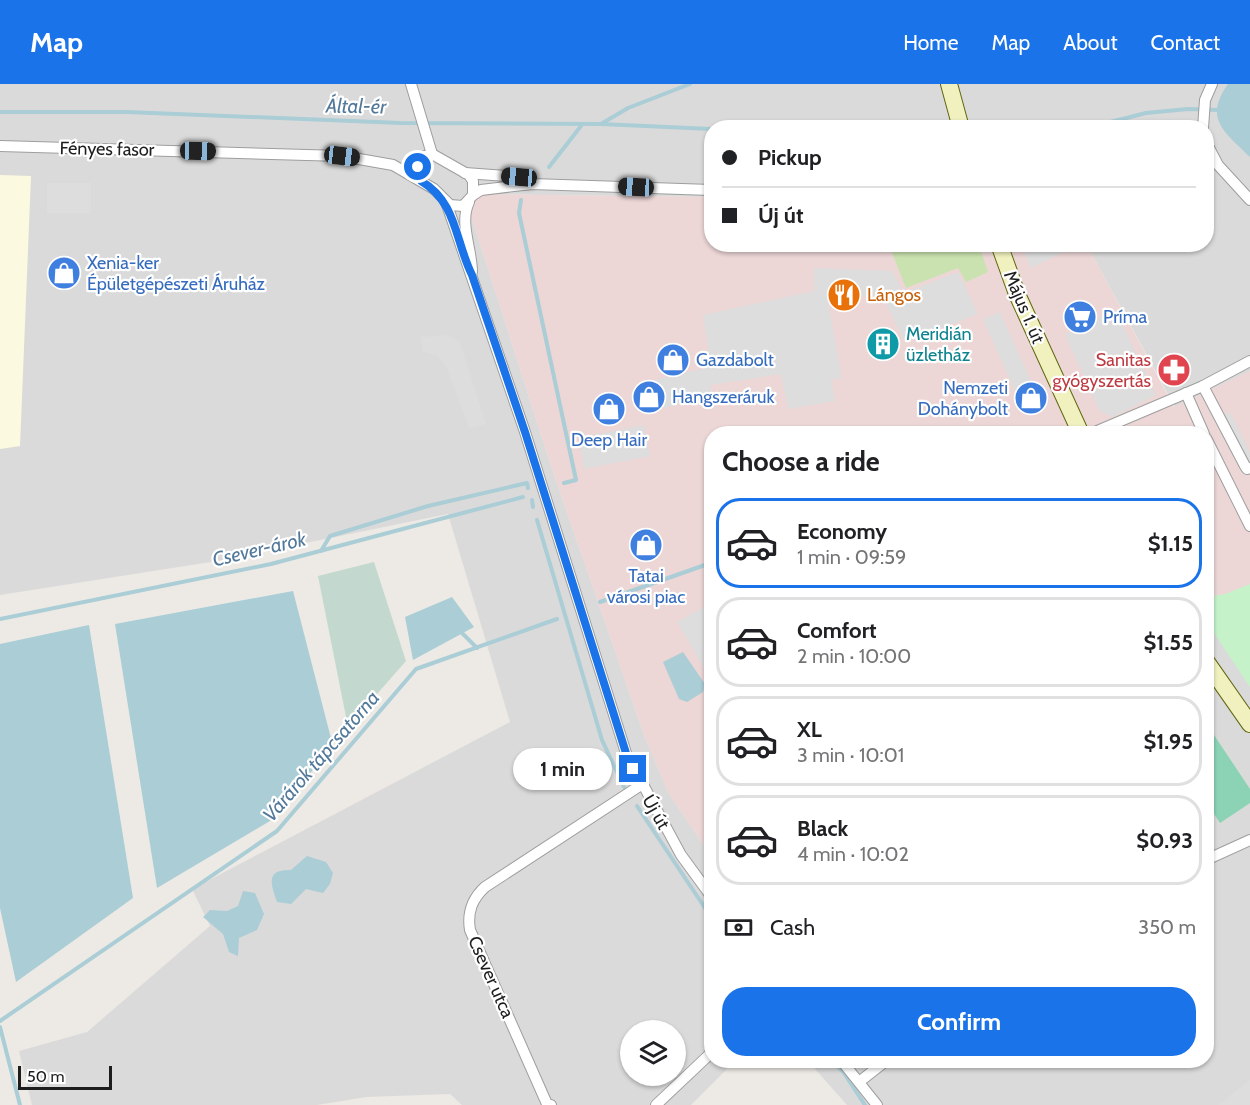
<!DOCTYPE html>
<html lang="en">
<head>
<meta charset="utf-8">
<style>
  body { margin:0; font-family:Cabin,sans-serif; background:#f6f6f6; color:#202124; height:100vh; display:flex; flex-direction:column; font-size:22px; white-space:nowrap }
  * { box-sizing:border-box; margin:0 }
  p { font-size:20px; color:#757577 }
  .icon { flex:none; width:33px; height:33px; fill:none; stroke:currentColor; stroke-width:2; stroke-linecap:round; stroke-linejoin:round }
  .map { position:relative; flex:1; overflow:hidden }
  .sheet { position:absolute; left:704px; top:342px; width:510px; height:642px; display:flex; flex-direction:column; background:#fff; border-radius:24px; box-shadow:0 2px 4px #0004 }
  .sheet>* { flex:none }
  .guide { position:absolute; left:704px; top:36px; width:510px; height:132px; border-radius:24px; box-shadow:0 2px 4px #0004; display:grid; align-content:center; height:132px; padding:0 18px; background:#fff }
  .fabs { position:absolute; left:620px; top:936px; display:grid; gap:12px }
  .fabs a { display:grid; place-items:center; width:66px; height:66px; border-radius:50%; background:#fff; box-shadow:0 2px 4px #0004; font-size:30px }
  .scale { position:absolute; left:18px; bottom:15px; width:94px; box-sizing:border-box; padding-left:6px; border:3px solid #1d1d1d; border-top:0; font-size:16px; line-height:21px; white-space:nowrap; color:#1d1d1d; -webkit-text-stroke:4px #fff; paint-order:stroke }
  .end { position:absolute; width:27px; height:27px; margin:-14px; border:8px solid #1a73e8; background:#fff; box-shadow:0 0 0 3px #fff }
  .from { border-radius:50% }
  .bubble { position:absolute; height:42px; border-radius:21px; background:#fff; box-shadow:0 2px 4px #0004; font-size:20px; font-weight:700; line-height:42px; text-align:center }
  .car { position:absolute; width:18px; height:36px; margin:-18px -9px; border-radius:8px; box-shadow:0 0 4px 2px #0007; background:linear-gradient(#222 24%,#8ab4d8 0 40%,#222 0 76%,#8ab4d8 0 86%,#222 0) }
  .guide b { display:flex; align-items:center; gap:21px; height:57px; font-size:22px }
  .guide b+b { border-top:2px solid #e0e0e0 }
  .guide i { width:15px; height:15px; background:#202124 }
  ul { padding:0; list-style:none }
  li { display:flex; align-items:center; gap:18px; height:90px; margin:0 12px 9px; padding:0 6px; border:3px solid #e0e0e0; border-radius:24px }
  li div { flex:1 }
  li b { display:block; font-size:22px }
  li em { font-style:normal; font-weight:700 }
  li.active { border-color:#1a73e8 }
  li>.icon { width:54px; height:54px; stroke-width:1.5 }
  h2 { padding:0 18px; font-size:27px; line-height:72px }
  .pay { display:flex; align-items:center; gap:15px; height:66px; padding:0 18px; font-size:22px }
  .pay p { margin-inline-start:auto }
  .primary-button { display:flex; gap:12px; margin-top:auto; padding:12px 18px }
  .primary-button a { flex:1; height:69px; border-radius:24px; background:#1a73e8; color:#fff; font-size:24px; font-weight:700; line-height:69px; text-align:center }
  header { display:flex; align-items:center; gap:36px; box-sizing:border-box; height:84px; padding:0 30px; background:#1a73e8; color:#fff }
  header strong { font-size:28px }
  nav { display:flex; gap:33px; margin-inline-start:auto; font-size:21px }
  .map>svg:first-child { display:block }
  .residential { fill:#dbdada; fill-rule:evenodd }
  .commercial { fill:#ecd6d6 }
  .education { fill:#fbfae0 }
  .grass { fill:#cae2b0 }
  .wetland { fill:#c3d9cf }
  .park { fill:#c6f2c9 }
  .pitch { fill:#8cd3b5 }
  .parking { fill:#ddd }
  .water { fill:#aacdd6 }
  .lines { fill:none; stroke-linecap:round; stroke-linejoin:round }
  .stream { stroke:#aacdd6; stroke-width:4 }
  .minor-casing { stroke:#9e9e9e; stroke-width:12 }
  .secondary-casing { stroke:#606712; stroke-width:18 }
  .minor { stroke:#fff; stroke-width:10 }
  .secondary { stroke:#f0f1be; stroke-width:16 }
  .route { stroke:#1a73e8; stroke-width:8 }
  .labels { text-anchor:middle; dominant-baseline:central; stroke-width:4.5; stroke-linejoin:round; paint-order:stroke }
  .street-label { font-size:18px; fill:#1d1d1d; stroke:#fff }
  .shop-label { font-size:18px; fill:#366cbe; stroke:#fff; text-anchor:start }
  .food-label { font-size:18px; fill:#c56008; stroke:#fff; text-anchor:start }
  .culture-label { font-size:18px; fill:#0d838f; stroke:#fff; text-anchor:start }
  .health-label { font-size:18px; fill:#be3a42; stroke:#fff; text-anchor:end }
  .water-label { font-size:20px; font-style:italic; fill:#53799a; stroke:#fff }
</style>
</head>
<body>
<header>
<strong>Map</strong>
<nav><a>Home</a><a>Map</a><a>About</a><a>Contact</a></nav>
</header>
<div class="map">
<svg width="1250" height="1021" viewBox="0 0 1250 1021">
  <rect width="100%" height="100%" fill="#edeae5"/>
  <g class="residential">
    <path d="M0 0H1250V287L1175 323 1087 161 1206 160V44H711V113L464 110 551 382 644 651 668 708 711 772V976L735 977 691 1021H462L450 1010 366 1013 317 1021H32L19 967 87 948 210 842 192 805 510 638 448 430 217 477 0 511ZM630 946H675V992H630Z"/>
    <polygon points="1250,505 1250,1021 847,1021 808,977 1206,976 1206,522"/>
  </g>
  <polygon class="commercial" points="464,110 711,113 711,160 1087,161 1174,323 1250,287 1250,505 1206,522 1206,350 711,350 711,772 668,708 644,651 551,382"/>
  <polygon class="education" points="0,91 31,92 20,362 0,365"/>
  <polygon class="grass" points="889,161 979,161 988,188 966,198 958,184 906,204"/>
  <polygon class="wetland" points="374,478 406,577 348,643 318,492"/>
  <polygon class="park" points="1250,500 1250,603 1206,537 1206,513 1225,510"/>
  <polygon class="pitch" points="1212,648 1250,705 1250,719 1220,739 1206,718 1206,652"/>
  <g class="parking">
    <rect x="47" y="99" width="44" height="30"/>
    <polygon points="1021,161 1078,161 1031,184"/>
    <polygon points="814,184 892,187 904,209 958,188 978,230 905,258 882,212 827,213 842,294 831,296 835,317 788,325 781,290 710,301 712,314 658,325 654,296 711,283 703,231 814,207"/>
    <polygon points="1115,226 1156,311 1113,333 1100,327 1065,251"/>
    <polygon points="1000,228 1033,302 1016,309 983,235"/>
    <polygon points="448,251 460,258 486,340 469,344 446,282 436,271 423,268 421,253"/>
    <polygon points="1230,328 1250,369 1250,379 1245,382 1221,333"/>
    <polygon points="644,341 650,372 584,385 579,354"/>
    <polygon points="711,519 711,596 677,538"/>
    <polygon points="1250,996 1250,1021 1218,1021"/>
  </g>
  <g class="water">
    <path d="M1228 0H1250V73C1225 48 1203 35 1228 0Z"/>
    <polygon points="293,507 333,662 270,737 157,804 115,540"/>
    <polygon points="452,513 474,543 413,576 405,533"/>
    <polygon points="89,541 133,814 16,898 0,824 0,560"/>
    <polygon points="683,568 705,600 703,608 687,618 679,615 663,578"/>
    <path d="M307 772 326 778 333 789 330 800 323 809 306 805 291 820 277 818C271 800 265 785 291 786Z"/>
    <polygon points="243,807 255,809 264,830 257,846 239,854 238,872 229,868 223,850 203,833 210,826 227,827 238,822"/>
  </g>
  <g class="lines">
    <g class="stream">
      <polyline points="0,28 127,28 401,39 601,40 711,45"/>
      <polyline points="601,40 628,24 690,0"/>
      <polyline points="1087,44 1146,29 1188,25 1219,26"/>
      <polyline points="549,83 581,42"/>
      <polyline points="521,116 519,129 576,396 564,399"/>
      <polyline points="532,416 533,423"/>
      <polyline points="537,436 602,656 624,703"/>
      <polyline points="321,467 330,452 428,422 527,399 528,404"/>
      <polyline points="600,518 705,481"/>
      <polyline points="0,535 271,480 523,413"/>
      <polyline points="462,549 477,564"/>
      <polyline points="637,722 711,833"/>
      <polyline points="0,937 277,747 416,585 557,535"/>
      <polyline points="0,943 20,1021"/>
      <polyline points="832,976 844,989 865,1021"/>
    </g>
    <g class="minor-casing">
      <g id="minor">
        <polyline points="411,0 432,70"/>
        <polyline points="1203,44 1205,16 1212,0"/>
        <polyline points="1206,58 1218,81 1250,116"/>
        <path d="M0 62 342 72 393 81 434 105 450 121 463 122 473 111V97L469 91 432 70 422 73C417 81 416 89 421 97"/>
        <polyline points="465,89 519,93 532,100"/>
        <polyline points="473,111 481,106 532,100 711,106"/>
        <polyline points="446,118 525,348 626,669 681,771 711,812"/>
        <path d="M469 118C459 139 472 165 472 188"/>
        <polyline points="1203,302 1245,382 1247,385 1250,384"/>
        <polyline points="1186,309 1204,350"/>
        <polyline points="1090,350 1203,302 1250,277"/>
        <polyline points="1206,354 1250,442"/>
        <polyline points="1206,776 1250,756"/>
        <polyline points="841,976 877,1021"/>
        <polyline points="859,998 887,976"/>
        <path d="M551 1021 547 1020 470 846C467 828 472 815 485 803L641 701"/>
        <polyline points="656,1021 711,969"/>
      </g>
    </g>
    <g class="secondary-casing">
      <g id="secondary">
        <polyline points="949,0 961,44"/>
        <polyline points="999,160 1017,210 1081,350"/>
        <polyline points="1206,577 1250,640"/>
      </g>
    </g>
    <use href="#minor" class="minor"/>
    <use href="#secondary" class="secondary"/>
  </g>
  <g class="lines">
    <path class="route" d="M418 83 421 97C457 118 455 157 472 191L525 348 626 669 633 685"/>
  </g>
  <defs>
    <g id="shop-disc" transform="scale(1.725)"><circle r="9.5" fill="#3f7fe0" stroke="#fff"/><path d="M-5-2.5h2.3a2.7 3.5 0 0 1 5.4 0H5L5.5 6h-11ZM-1.5-2.5h3a1.5 2.3 0 0 0-3 0Z" fill="#fff"/></g>
    <g id="restaurant-disc" transform="scale(1.725)"><circle r="9.5" fill="#e8710a" stroke="#fff"/><path d="M-5-6h1v4h1v-4h1v4h1v-4h1v5L-1.5 .5V6h-2V.5L-5-1ZM5-6V6H3V1.5H1.5Q1.5-4 5-6Z" fill="#fff"/></g>
    <g id="supermarket-disc" transform="scale(1.725)"><circle r="9.5" fill="#3f7fe0" stroke="#fff"/><path d="M-6-5.5h2.5l.6 2H6L4.5 2H-2.5L-4.4-4H-6ZM-1.5 3.2a1.3 1.3 0 1 0 .1 0ZM3 3.2a1.3 1.3 0 1 0 .1 0Z" fill="#fff"/></g>
    <g id="building-disc" transform="scale(1.725)"><circle r="9.5" fill="#0f9aa8" stroke="#fff"/><path d="M-4-6H4V6H1V3H-1V6H-4ZM-2.5-4.3h1.7v1.8h-1.7ZM.8-4.3h1.7v1.8H.8ZM-2.5-1h1.7V.8h-1.7ZM.8-1h1.7V.8H.8Z" fill="#fff"/></g>
    <g id="pharmacy-disc" transform="scale(1.725)"><circle r="9.5" fill="#e0444e" stroke="#fff"/><path d="M-2-6h4v4h4v4h-4v4h-4v-4h-4v-4h4Z" fill="#fff"/></g>
  </defs>
  <g fill-rule="evenodd">
    <use href="#shop-disc" x="64" y="189"/>
    <use href="#restaurant-disc" x="844" y="211"/>
    <use href="#supermarket-disc" x="1080" y="233"/>
    <use href="#building-disc" x="883" y="260"/>
    <use href="#shop-disc" x="673" y="276"/>
    <use href="#pharmacy-disc" x="1174" y="286"/>
    <use href="#shop-disc" x="649" y="313"/>
    <use href="#shop-disc" x="1031" y="314"/>
    <use href="#shop-disc" x="609" y="325"/>
    <use href="#shop-disc" x="646" y="461"/>
  </g>
  <g class="labels">
    <g class="street-label">
      <text transform="translate(107 65) rotate(1)">Fényes fasor</text>
      <text transform="translate(1024 223) rotate(67)">Május 1. út</text>
      <text transform="translate(656 728) rotate(60)">Új út</text>
      <text transform="translate(491 893) rotate(66)">Csever utca</text>
    </g>
    <g class="shop-label">
      <text x="87" y="179">Xenia-ker<tspan x="87" dy="21">Épületgépészeti Áruház</tspan></text>
      <text x="1103" y="233">Príma</text>
      <text x="696" y="276">Gazdabolt</text>
      <text x="1008" y="304" text-anchor="end">Nemzeti<tspan x="1008" dy="21">Dohánybolt</tspan></text>
      <text x="672" y="313">Hangszeráruk</text>
      <text x="609" y="356" text-anchor="middle">Deep Hair</text>
      <text x="646" y="492" text-anchor="middle">Tatai<tspan x="646" dy="21">városi piac</tspan></text>
    </g>
    <g class="food-label">
      <text x="867" y="211">Lángos</text>
    </g>
    <g class="culture-label">
      <text x="906" y="250">Meridián<tspan x="906" dy="21">üzletház</tspan></text>
    </g>
    <g class="health-label">
      <text x="1151" y="276">Sanitas<tspan x="1151" dy="21">gyógyszertás</tspan></text>
    </g>
    <g class="water-label">
      <text transform="translate(356 22) rotate(1)">Által-ér</text>
      <text transform="translate(259 465) rotate(-13)">Csever-árok</text>
      <text transform="translate(321 672) rotate(-49)">Várárok tápcsatorna</text>
    </g>
  </g>
</svg>
<div class="fabs">
<a><svg class="icon" aria-label="layers" viewBox="0 0 24 24"><path d="M12 4l9 5-9 5-9-5zM3 14l9 5 9-5"/></svg></a>
</div>
<div class="scale">50 m</div>
<i class="end from" style="left:418px;top:83px"></i>
<i class="end" style="left:633px;top:685px"></i>
<div class="bubble" style="left:513px;top:664px;width:99px">1 min</div>
<i class="car" style="left:198px;top:67px;rotate:91deg"></i>
<i class="car" style="left:342px;top:72px;rotate:97deg"></i>
<i class="car" style="left:519px;top:93px;rotate:275deg"></i>
<i class="car" style="left:636px;top:103px;rotate:273deg"></i>
<div class="guide">
<b><i class="from"></i>Pickup</b>
<b><i></i>Új út</b>
</div>
<section class="sheet">
<h2>Choose a ride</h2>
<ul>
<li class="active"><svg class="icon" aria-label="car" viewBox="0 0 24 24"><path d="M5 17H2v-5l4-1 3-4h7l3 4 3 1v5h-3M9 17h6M6 11h13"/><circle cx="7" cy="17" r="2"/><circle cx="17" cy="17" r="2"/></svg><div><b>Economy</b><p>1 min · 09:59</p></div><em>$1.15</em></li>
<li><svg class="icon" aria-label="car" viewBox="0 0 24 24"><path d="M5 17H2v-5l4-1 3-4h7l3 4 3 1v5h-3M9 17h6M6 11h13"/><circle cx="7" cy="17" r="2"/><circle cx="17" cy="17" r="2"/></svg><div><b>Comfort</b><p>2 min · 10:00</p></div><em>$1.55</em></li>
<li><svg class="icon" aria-label="car" viewBox="0 0 24 24"><path d="M5 17H2v-5l4-1 3-4h7l3 4 3 1v5h-3M9 17h6M6 11h13"/><circle cx="7" cy="17" r="2"/><circle cx="17" cy="17" r="2"/></svg><div><b>XL</b><p>3 min · 10:01</p></div><em>$1.95</em></li>
<li><svg class="icon" aria-label="car" viewBox="0 0 24 24"><path d="M5 17H2v-5l4-1 3-4h7l3 4 3 1v5h-3M9 17h6M6 11h13"/><circle cx="7" cy="17" r="2"/><circle cx="17" cy="17" r="2"/></svg><div><b>Black</b><p>4 min · 10:02</p></div><em>$0.93</em></li>
</ul>
<div class="pay"><svg class="icon" aria-label="cash" viewBox="0 0 24 24"><path d="M3 7h18v10H3z"/><circle cx="12" cy="12" r="2"/></svg>Cash<p>350 m</p></div>
<div class="primary-button"><a>Confirm</a></div>
</section>
</div>
</body>
</html>
